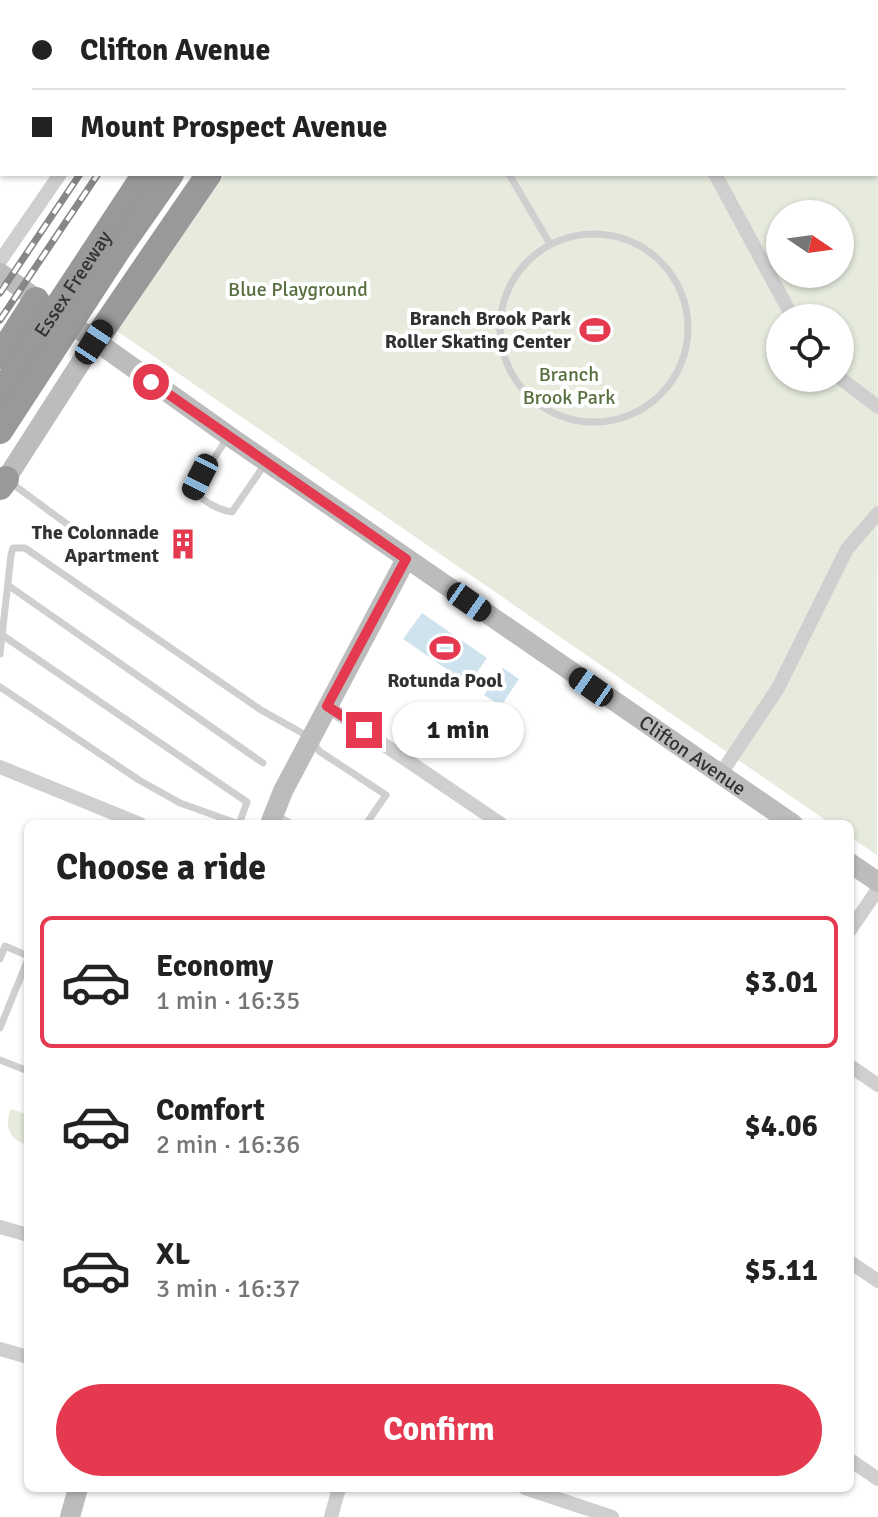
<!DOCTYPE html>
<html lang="en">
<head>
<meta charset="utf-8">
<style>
  body { margin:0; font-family:Signika,sans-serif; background:#f2f2f2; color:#222; height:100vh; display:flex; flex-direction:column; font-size:30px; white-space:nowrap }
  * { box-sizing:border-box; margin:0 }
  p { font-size:26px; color:#767676 }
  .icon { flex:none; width:44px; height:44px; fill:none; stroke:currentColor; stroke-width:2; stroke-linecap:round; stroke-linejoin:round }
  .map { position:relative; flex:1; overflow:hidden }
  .panel { position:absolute; left:24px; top:820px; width:830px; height:672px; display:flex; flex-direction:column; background:#fff; border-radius:12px; box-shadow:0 2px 6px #0004 }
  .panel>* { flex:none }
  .hud { position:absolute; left:0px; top:0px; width:878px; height:176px; box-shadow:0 2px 6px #0004; display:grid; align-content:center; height:176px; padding:0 32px; background:#fff }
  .needle { width:52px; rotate:103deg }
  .controls { position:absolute; left:766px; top:200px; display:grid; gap:16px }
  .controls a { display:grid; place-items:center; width:88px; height:88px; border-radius:50%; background:#fff; box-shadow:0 2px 6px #0004; font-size:40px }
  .end { position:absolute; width:36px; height:36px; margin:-18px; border:10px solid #e4394e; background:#fff; box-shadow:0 0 0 4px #fff }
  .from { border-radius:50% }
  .bubble { position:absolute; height:56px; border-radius:28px; background:#fff; box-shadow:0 2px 6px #0004; font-size:26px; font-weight:700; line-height:56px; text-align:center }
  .car { position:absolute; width:24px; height:48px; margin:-24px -12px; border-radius:10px; box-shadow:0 0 6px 2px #0007; background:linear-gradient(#222 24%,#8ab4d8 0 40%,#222 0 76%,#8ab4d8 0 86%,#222 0) }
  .hud b { display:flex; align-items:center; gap:28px; height:76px; font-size:30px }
  .hud b+b { border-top:2px solid #e0e0e0 }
  .hud i { width:20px; height:20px; background:#222 }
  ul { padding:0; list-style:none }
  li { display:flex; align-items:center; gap:24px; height:132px; margin:0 16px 12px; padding:0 16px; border:4px solid transparent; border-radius:12px }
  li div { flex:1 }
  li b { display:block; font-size:30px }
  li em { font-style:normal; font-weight:700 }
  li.selected { border-color:#e4394e }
  li>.icon { width:72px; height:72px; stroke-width:1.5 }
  h2 { padding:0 32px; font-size:36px; line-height:96px }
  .action { display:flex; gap:16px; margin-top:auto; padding:16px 32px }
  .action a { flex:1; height:92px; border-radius:48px; background:#e4394e; color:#fff; font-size:32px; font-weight:700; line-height:92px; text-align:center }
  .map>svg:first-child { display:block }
  .green { fill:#e6ebde; fill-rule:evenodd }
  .water { fill:#cee3ed }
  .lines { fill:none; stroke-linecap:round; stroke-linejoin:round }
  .lane { stroke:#cfcfcf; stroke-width:7 }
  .street { stroke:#cfcfcf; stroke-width:14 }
  .secondary { stroke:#bcbcbc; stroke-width:20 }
  .highway { stroke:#999; stroke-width:26 }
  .rail-casing { stroke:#878787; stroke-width:7 }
  .rail { stroke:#fff; stroke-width:4; stroke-dasharray:12; stroke-linecap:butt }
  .route { stroke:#e4394e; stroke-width:10 }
  .labels { text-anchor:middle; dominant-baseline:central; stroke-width:8; stroke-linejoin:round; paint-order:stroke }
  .street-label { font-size:20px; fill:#323232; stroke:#fff }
  .park-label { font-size:20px; fill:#586f3f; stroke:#fff }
  .poi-label { font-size:20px; font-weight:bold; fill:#323232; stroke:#fff; text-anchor:end }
</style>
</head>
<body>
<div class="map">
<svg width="878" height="1517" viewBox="0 0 878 1517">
  <rect width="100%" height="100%" fill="#fff"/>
  <g class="green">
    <path d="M346 0H878L877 855 850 837V824H831L117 331 225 174H876V2H345ZM780 214H840V274H780ZM780 318H840V378H780Z"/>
    <path d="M11 1109 28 1115V1145C9 1140 4 1126 11 1109Z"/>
  </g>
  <g class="water">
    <polygon points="472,0 878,0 878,100 876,2"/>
    <polygon points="422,613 487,658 466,688 462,685 464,681 403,639"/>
    <polygon points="503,668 519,679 501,706 484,695"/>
  </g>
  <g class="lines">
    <g class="lane">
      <polyline points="509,174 550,244"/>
      <circle cx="594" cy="328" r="94"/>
      <path d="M227 438 193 492C205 501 217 510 232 512L265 464"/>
      <polyline points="10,482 79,533"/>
      <polyline points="9,586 263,763"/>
      <polyline points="0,654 11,555 13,548 25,548 261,710 311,738 319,751 386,795 366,824"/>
      <polyline points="0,687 139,780 180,803 239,824 247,802 2,635"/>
      <polyline points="276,815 292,824"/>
      <polyline points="0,959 5,946 28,956"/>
      <polyline points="0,1028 28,959"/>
      <polyline points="0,1060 28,1071"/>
    </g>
    <g class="street">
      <polyline points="730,2 731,0"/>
      <polyline points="0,69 2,71"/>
      <polyline points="715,174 793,318"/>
      <polyline points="0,261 60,174"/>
      <polyline points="840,378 878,407"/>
      <polyline points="327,706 501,824"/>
      <polyline points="0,767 140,824"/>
      <polyline points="720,775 778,688 847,549 878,513"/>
      <polyline points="850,930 878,889"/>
      <polyline points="850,1066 878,1085"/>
      <polyline points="0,1227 28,1235"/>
      <polyline points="850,1262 878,1281"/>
      <polyline points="0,1349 28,1357"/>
      <polyline points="850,1460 878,1479"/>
      <polyline points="525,1488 612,1517"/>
      <polyline points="331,1517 339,1488"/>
    </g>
    <g class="secondary">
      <polyline points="87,2 89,0"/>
      <polyline points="0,86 2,84"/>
      <path id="s1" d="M0 273 229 436 793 824"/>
      <polyline points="6,479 94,342"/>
      <polyline points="270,824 283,791 406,559"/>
      <polyline points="850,863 878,882"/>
      <polyline points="70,1517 78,1488"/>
    </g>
    <g class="highway">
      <polyline points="272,2 273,0"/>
      <polyline points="301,2 302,0"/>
      <polyline points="328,2 329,0"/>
      <polyline points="94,342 209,174"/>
      <polyline points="0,356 36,300"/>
      <path id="s2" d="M0 394 145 174"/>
      <polyline points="0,431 120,247 171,174"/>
      <polyline points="0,487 6,479"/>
    </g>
    <g class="rail-casing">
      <g id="rail">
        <polyline points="199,2 200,0"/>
        <polyline points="218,2 220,0"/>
        <polyline points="0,293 80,174"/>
        <polyline points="0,320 98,174"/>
      </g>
    </g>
    <use href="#rail" class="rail"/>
  </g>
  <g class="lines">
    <polyline class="route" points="151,382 406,559 327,706 364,730"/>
  </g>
  <defs>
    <g id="stadium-bare" transform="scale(2.4)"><path d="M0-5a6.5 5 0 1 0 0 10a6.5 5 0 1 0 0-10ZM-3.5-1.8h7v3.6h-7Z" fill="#e4394e" stroke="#fff" stroke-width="2.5" paint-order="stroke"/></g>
    <g id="building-bare" transform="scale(2.4)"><path d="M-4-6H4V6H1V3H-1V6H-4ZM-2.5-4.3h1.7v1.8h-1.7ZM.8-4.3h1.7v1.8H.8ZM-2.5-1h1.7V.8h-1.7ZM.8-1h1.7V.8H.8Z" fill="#e4394e" stroke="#fff" stroke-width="2.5" paint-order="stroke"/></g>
  </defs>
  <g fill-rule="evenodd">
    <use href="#stadium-bare" x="595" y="330"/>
    <use href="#building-bare" x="183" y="544"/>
    <use href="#stadium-bare" x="445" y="648"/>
  </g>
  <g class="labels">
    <g class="street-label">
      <text stroke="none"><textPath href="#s2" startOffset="132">Essex Freeway</textPath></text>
      <text stroke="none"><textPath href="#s1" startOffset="844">Clifton Avenue</textPath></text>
    </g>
    <g class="park-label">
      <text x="298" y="289">Blue Playground</text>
      <text x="569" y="374">Branch<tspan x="569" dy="23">Brook Park</tspan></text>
    </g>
    <g class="poi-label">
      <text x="571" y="318">Branch Brook Park<tspan x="571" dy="23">Roller Skating Center</tspan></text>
      <text x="159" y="532">The Colonnade<tspan x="159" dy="23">Apartment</tspan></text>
      <text x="445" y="680" text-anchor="middle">Rotunda Pool</text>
    </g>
  </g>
</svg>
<div class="controls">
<a><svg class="needle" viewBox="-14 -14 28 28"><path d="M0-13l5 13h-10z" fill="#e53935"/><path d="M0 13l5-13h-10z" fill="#767676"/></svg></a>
<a><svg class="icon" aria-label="locate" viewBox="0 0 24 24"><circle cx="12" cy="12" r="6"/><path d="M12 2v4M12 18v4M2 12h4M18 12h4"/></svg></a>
</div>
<i class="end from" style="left:151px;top:382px"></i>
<i class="end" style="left:364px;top:730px"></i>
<div class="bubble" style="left:392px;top:702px;width:132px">1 min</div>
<i class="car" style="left:94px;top:342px;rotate:33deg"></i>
<i class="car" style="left:200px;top:477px;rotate:207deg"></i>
<i class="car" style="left:469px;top:602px;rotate:125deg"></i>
<i class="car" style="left:591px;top:687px;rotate:305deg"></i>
<div class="hud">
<b><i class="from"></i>Clifton Avenue</b>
<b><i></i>Mount Prospect Avenue</b>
</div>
<section class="panel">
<h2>Choose a ride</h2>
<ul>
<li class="selected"><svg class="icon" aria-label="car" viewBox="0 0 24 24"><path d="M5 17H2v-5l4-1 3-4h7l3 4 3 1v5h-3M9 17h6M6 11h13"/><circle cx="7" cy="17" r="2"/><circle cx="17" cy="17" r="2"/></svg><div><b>Economy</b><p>1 min · 16:35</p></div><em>$3.01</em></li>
<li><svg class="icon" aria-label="car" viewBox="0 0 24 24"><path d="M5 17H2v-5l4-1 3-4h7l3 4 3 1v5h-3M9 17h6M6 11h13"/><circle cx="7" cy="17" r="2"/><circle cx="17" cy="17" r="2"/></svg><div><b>Comfort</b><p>2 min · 16:36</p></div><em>$4.06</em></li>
<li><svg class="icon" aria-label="car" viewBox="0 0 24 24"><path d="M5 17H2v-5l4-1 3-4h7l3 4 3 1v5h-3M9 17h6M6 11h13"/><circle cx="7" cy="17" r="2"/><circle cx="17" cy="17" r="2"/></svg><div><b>XL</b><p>3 min · 16:37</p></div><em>$5.11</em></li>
</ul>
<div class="action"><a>Confirm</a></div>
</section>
</div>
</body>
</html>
